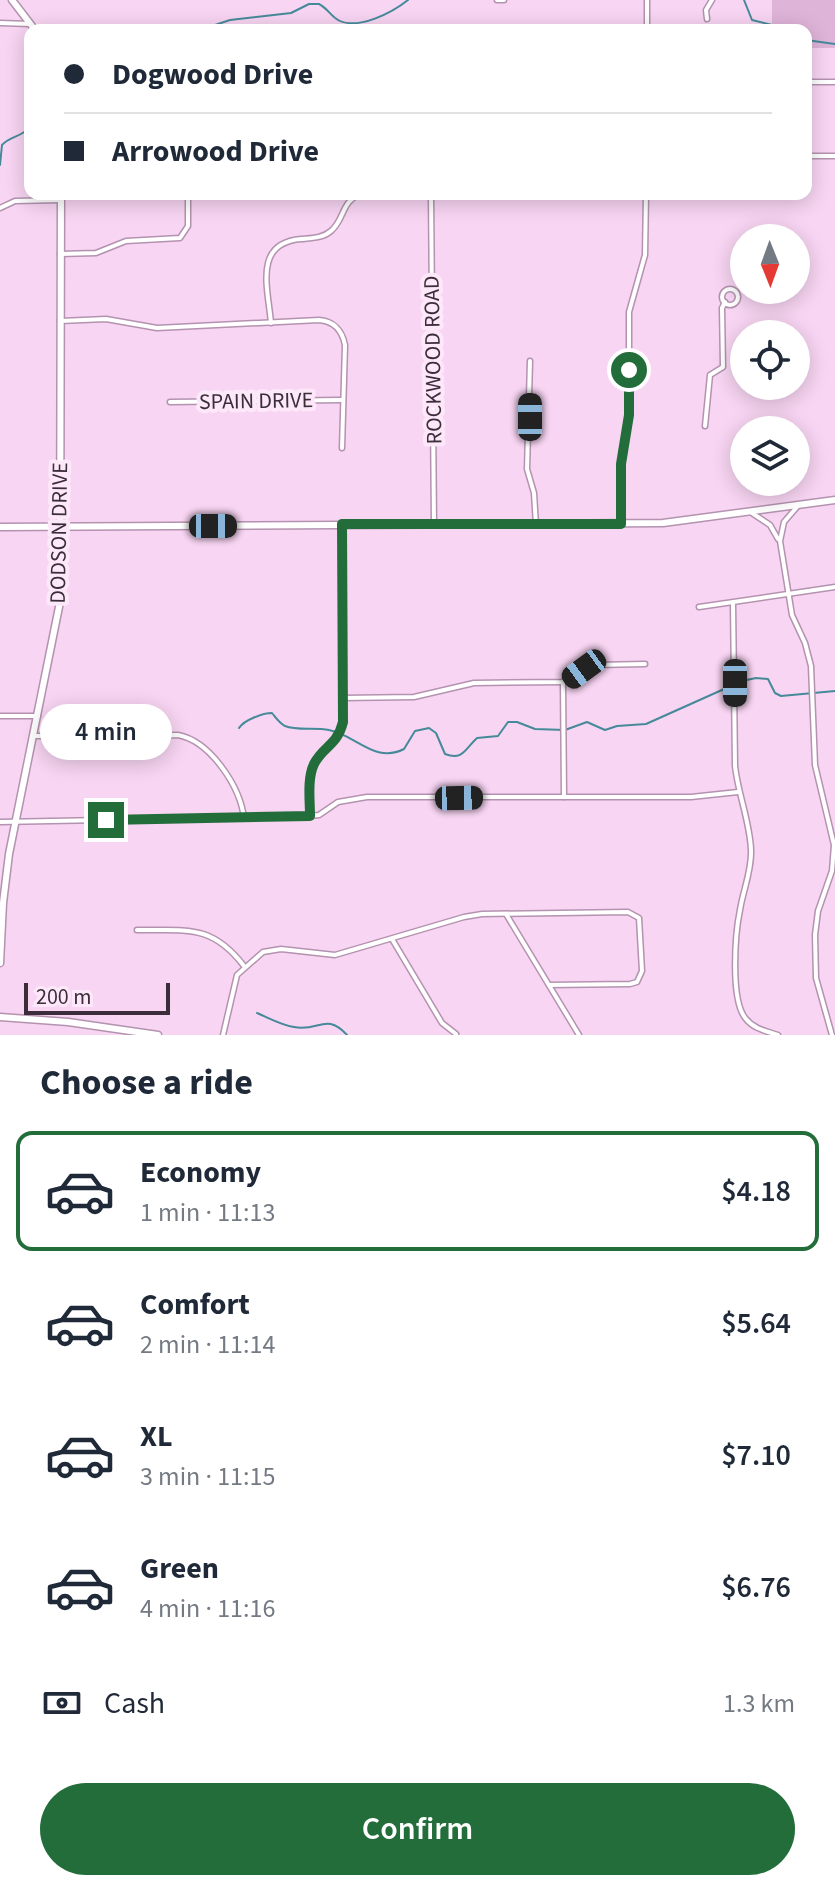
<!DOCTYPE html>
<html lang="en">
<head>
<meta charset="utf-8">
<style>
  body { margin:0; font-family:"Source Sans 3",sans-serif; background:#f6f6f7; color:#1f2937; height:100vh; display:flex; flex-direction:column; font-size:30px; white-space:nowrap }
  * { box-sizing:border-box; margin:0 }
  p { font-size:26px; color:#747a83 }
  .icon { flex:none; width:44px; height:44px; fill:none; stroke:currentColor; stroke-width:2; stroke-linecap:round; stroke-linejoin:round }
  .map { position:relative; height:1035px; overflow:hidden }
  .panel { display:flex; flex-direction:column; background:#fff; flex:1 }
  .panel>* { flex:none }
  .banner { position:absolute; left:24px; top:24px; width:788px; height:176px; border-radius:16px; box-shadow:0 4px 20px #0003; display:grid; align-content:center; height:176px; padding:0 40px; background:#fff }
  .needle { width:52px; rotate:179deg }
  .buttons { position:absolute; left:730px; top:224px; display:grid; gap:16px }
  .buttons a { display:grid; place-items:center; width:80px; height:80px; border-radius:50%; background:#fff; box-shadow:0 4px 20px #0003; font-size:40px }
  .scale { position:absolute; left:24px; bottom:20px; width:146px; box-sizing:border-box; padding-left:8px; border:4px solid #3b2d39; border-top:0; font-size:22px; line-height:28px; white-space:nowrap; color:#3b2d39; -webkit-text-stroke:6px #fde8fa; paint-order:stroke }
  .end { position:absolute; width:36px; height:36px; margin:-18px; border:10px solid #236d3b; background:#fff; box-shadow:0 0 0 4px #fff }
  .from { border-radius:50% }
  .bubble { position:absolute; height:56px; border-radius:28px; background:#fff; box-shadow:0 4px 20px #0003; font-size:26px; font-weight:600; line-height:56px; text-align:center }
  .car { position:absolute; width:24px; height:48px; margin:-24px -12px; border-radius:10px; box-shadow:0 0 6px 2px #0007; background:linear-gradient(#222 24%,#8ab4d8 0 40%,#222 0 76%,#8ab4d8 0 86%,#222 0) }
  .banner b { display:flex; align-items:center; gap:28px; height:76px; font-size:30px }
  .banner b+b { border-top:2px solid #e0e1e3 }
  .banner i { width:20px; height:20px; background:#1f2937 }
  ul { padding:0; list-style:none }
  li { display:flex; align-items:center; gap:24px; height:120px; margin:0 16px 12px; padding:0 24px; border:4px solid transparent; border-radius:16px }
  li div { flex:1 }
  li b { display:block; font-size:30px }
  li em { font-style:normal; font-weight:600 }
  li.current { border-color:#236d3b }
  li>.icon { width:72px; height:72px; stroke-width:1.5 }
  h2 { padding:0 40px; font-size:36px; line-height:96px }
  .pay { display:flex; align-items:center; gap:20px; height:88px; padding:0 40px; font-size:30px }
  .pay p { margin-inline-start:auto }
  .action { display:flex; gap:16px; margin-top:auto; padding:16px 40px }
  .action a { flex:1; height:92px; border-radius:48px; background:#236d3b; color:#fff; font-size:32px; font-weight:600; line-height:92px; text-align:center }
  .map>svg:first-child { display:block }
  .green { fill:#dfb4d9 }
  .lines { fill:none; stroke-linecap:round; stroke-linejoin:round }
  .stream { stroke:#468a9a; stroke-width:2 }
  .street-casing { stroke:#b393af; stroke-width:7 }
  .secondary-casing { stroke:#b393af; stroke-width:9 }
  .street { stroke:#fff; stroke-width:4 }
  .secondary { stroke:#fff; stroke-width:6 }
  .route { stroke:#236d3b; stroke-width:10 }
  .labels { text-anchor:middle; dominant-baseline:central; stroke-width:8; stroke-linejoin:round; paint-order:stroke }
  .street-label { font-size:22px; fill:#3b2d39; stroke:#fde8fa }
</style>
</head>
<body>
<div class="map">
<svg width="835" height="1035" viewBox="0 0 835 1035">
  <rect width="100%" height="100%" fill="#f8d5f3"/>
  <polygon class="green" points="772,0 835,0 835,48 806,48 806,30 772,30"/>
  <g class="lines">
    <g class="stream">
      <polyline points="744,0 752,20 772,25 780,30"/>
      <path d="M200 30 230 20 291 13 309 4H319C327 8 331 16 338 20 358 31 393 12 408 0"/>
      <polyline points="806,40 835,44"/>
      <path d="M0 165 2 145C10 136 22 137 30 127"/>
      <path d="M239 728C244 720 263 713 272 713 276 718 279 723 285 726 297 731 315 727 329 730 356 735 375 764 404 749L415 731 429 728 436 733 445 754C463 761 465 749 477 738L498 736 508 722H517L535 729 565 730 587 722 605 730 617 726 646 724 742 681 756 678 768 679 775 693 781 696 835 691"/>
      <path d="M257 1013C269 1018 281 1025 294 1027 319 1032 326 1012 347 1035"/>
    </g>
    <g class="street-casing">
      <g id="street">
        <polyline points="497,0 504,0"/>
        <polyline points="707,19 706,10 712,0"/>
        <polyline points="0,23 30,24"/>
        <polyline points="647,30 647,0"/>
        <polyline points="806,82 835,82"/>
        <polyline points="806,156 835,156"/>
        <polyline points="431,194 434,525"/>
        <polyline points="0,208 15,201 60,200"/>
        <polyline points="60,254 96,253 126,241 180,238 188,226 188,195"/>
        <circle cx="730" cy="297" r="8"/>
        <path d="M60 321 106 319 157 328 319 320C333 321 342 330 345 345L342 448"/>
        <path d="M271 323C268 288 253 243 301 239 312 238 323 238 331 231 345 219 341 201 361 194"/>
        <polyline points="530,361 527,469 534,493 536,525"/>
        <polyline points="170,402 342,400"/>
        <polyline points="705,426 710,375 723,367 722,308 725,302"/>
        <polyline points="797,507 784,522 780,541 792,615 805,643 811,666 815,765 834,845 832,871 818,911 815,935 816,978 832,1035"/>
        <polyline points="752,513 770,525 778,539"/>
        <polyline points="621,524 621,464 629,415 629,312 645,255 646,194"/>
        <path d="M733 603 735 766C738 794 750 822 751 850 752 871 743 890 740 910 735 934 730 1001 746 1019 754 1029 766 1031 778 1035"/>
        <polyline points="699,607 835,587"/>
        <polyline points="563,682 564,797"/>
        <polyline points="343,698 414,697 474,683 563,682 595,665 645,664"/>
        <polyline points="0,716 38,716"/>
        <path d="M35 736 178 735C210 741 240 786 244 818"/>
        <path d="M310 816C310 800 307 779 314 764 323 746 337 746 343 722L342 525"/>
        <polyline points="0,822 310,816 319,815 338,802 367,797 691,797 738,792"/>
        <polyline points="506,914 579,1035"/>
        <path d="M137 930C186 931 211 923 244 966"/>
        <polyline points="392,939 442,1023 456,1034"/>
        <polyline points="223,1035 237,975 263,952 281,949 335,955 464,917 482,914 628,912 639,918 642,971 637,982 630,984 549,985"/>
      </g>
    </g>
    <g class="secondary-casing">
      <g id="secondary">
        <polyline points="12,0 35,30"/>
        <polyline points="0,527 663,523 835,500"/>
        <polyline points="0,963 3,903 9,854 60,602 61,194"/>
        <polyline points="0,1017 68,1022 158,1035"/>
      </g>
    </g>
    <use href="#street" class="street"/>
    <use href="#secondary" class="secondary"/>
  </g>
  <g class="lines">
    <path class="route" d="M106 820 310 816C310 800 307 779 314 764 323 746 337 746 343 722L342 524H621V464L629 415V370"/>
  </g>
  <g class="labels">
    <g class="street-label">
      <text transform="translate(433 360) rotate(-91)">ROCKWOOD ROAD</text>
      <text transform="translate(256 401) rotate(-1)">SPAIN DRIVE</text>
      <text transform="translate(59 533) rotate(-89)">DODSON DRIVE</text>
    </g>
  </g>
</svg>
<div class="buttons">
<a><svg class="needle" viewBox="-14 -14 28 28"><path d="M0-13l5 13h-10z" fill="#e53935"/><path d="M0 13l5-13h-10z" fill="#747a83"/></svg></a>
<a><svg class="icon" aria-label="locate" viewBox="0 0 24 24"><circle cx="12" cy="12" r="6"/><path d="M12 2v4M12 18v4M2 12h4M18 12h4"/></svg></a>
<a><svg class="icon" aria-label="layers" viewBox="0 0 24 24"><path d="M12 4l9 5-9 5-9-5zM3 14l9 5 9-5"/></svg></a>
</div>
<div class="scale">200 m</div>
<i class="end from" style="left:629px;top:370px"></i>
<i class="end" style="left:106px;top:820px"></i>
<div class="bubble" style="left:40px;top:704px;width:132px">4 min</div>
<i class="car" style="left:530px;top:417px;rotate:0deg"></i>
<i class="car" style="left:213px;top:526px;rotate:90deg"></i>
<i class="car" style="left:584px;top:669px;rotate:234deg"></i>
<i class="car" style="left:735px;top:683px;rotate:180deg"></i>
<i class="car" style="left:459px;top:798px;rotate:89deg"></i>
<div class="banner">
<b><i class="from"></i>Dogwood Drive</b>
<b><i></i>Arrowood Drive</b>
</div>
</div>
<section class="panel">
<h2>Choose a ride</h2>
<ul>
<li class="current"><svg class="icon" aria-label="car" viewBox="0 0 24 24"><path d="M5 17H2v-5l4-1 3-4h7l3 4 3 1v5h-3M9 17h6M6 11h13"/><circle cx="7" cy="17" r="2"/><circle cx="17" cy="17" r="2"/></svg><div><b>Economy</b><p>1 min · 11:13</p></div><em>$4.18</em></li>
<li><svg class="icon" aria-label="car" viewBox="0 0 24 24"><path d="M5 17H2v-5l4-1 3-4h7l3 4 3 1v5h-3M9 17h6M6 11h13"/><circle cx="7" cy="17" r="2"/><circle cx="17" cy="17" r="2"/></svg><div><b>Comfort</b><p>2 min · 11:14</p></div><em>$5.64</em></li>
<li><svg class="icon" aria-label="car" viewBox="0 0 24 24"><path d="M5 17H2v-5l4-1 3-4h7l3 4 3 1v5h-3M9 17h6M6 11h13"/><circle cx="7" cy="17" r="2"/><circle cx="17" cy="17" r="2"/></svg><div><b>XL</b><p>3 min · 11:15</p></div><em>$7.10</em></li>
<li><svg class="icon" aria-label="car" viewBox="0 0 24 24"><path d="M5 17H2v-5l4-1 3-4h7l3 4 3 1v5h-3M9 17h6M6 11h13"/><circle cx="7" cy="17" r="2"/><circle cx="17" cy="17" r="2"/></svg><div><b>Green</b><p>4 min · 11:16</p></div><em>$6.76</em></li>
</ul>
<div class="pay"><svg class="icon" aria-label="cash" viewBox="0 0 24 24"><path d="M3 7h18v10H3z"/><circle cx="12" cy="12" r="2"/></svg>Cash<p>1.3 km</p></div>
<div class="action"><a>Confirm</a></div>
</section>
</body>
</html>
